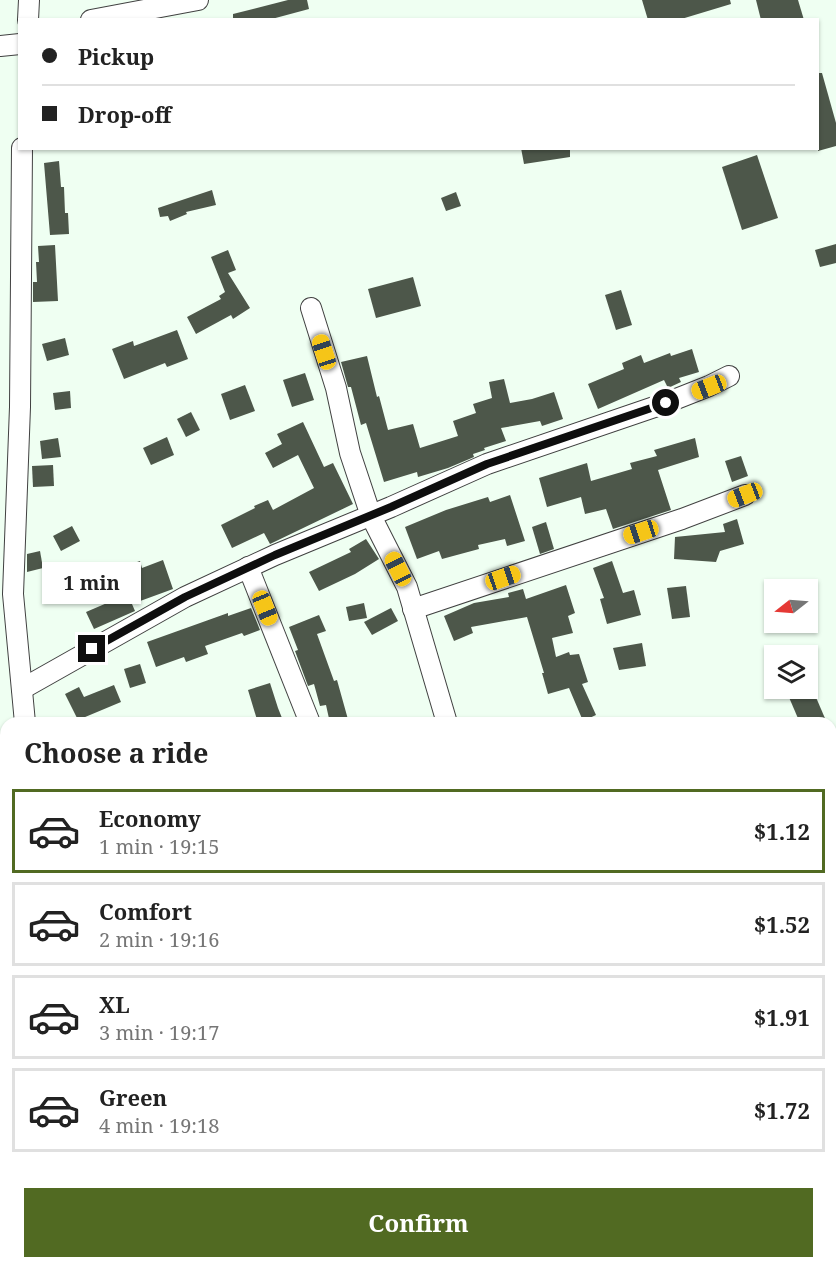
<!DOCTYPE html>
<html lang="en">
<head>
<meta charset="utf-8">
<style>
  body { margin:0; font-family:"Noto Serif",serif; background:#f2f2f2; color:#222; height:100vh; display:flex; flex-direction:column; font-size:22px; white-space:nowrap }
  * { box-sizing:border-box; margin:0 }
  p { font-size:20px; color:#767676 }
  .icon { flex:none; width:33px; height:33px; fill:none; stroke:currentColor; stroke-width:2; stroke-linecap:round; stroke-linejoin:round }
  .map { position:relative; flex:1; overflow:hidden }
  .drawer { position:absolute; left:0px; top:717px; width:837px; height:552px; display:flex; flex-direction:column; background:#fff; border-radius:18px 18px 0 0; box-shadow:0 2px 4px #0004 }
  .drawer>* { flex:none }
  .top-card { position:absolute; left:18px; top:18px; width:801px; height:132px; border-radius:0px; box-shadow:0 2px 4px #0004; display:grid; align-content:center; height:132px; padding:0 24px; background:#fff }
  .needle { width:39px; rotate:253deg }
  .controls { position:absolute; left:764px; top:579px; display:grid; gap:12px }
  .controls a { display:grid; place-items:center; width:54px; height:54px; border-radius:0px; background:#fff; box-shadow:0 2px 4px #0004; font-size:30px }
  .end { position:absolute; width:27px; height:27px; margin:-14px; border:8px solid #0e0e0e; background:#fff; box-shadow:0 0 0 3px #fff }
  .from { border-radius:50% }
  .bubble { position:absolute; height:42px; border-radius:0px; background:#fff; box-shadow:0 2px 4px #0004; font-size:20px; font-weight:700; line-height:42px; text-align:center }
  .car { position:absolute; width:18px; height:36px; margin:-18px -9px; border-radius:8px; box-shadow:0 0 4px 2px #0007; background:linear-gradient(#f5c518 24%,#345 0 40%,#f5c518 0 76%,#345 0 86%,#f5c518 0) }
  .top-card b { display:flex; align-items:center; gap:21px; height:57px; font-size:22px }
  .top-card b+b { border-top:2px solid #e0e0e0 }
  .top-card i { width:15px; height:15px; background:#222 }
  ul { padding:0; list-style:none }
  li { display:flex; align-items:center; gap:18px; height:84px; margin:0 12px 9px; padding:0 12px; border:3px solid #e0e0e0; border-radius:0px }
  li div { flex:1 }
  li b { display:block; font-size:22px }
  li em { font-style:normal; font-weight:700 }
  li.selected { border-color:#516a22 }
  li>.icon { width:54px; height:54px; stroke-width:1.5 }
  h2 { padding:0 24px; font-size:27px; line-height:72px }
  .cta { display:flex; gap:12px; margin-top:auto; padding:12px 24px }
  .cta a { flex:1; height:69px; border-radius:0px; background:#516a22; color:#fff; font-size:24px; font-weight:700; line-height:69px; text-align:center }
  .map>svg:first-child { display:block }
  .building { fill:#4d574a }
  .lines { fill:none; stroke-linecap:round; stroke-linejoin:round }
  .street-casing { stroke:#414141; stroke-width:22 }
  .street { stroke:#fff; stroke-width:20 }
  .route { stroke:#0e0e0e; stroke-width:8 }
</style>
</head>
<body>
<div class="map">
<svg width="836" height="1269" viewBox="0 0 836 1269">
  <rect width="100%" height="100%" fill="#effff2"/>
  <g class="building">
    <polygon points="288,0 307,0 309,9 268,20 233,20 233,14"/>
    <polygon points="642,0 730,0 731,4 678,20 648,20"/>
    <polygon points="756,0 798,0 804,20 761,20"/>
    <polygon points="818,73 822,73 836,123 836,146 818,151"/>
    <polygon points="521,148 570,148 570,157 524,164"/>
    <polygon points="757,155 778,218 742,230 722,167"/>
    <polygon points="59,161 61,187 64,187 65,213 68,213 69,234 50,235 44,163"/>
    <polygon points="212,190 216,205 186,212 187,214 170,221 168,216 160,217 158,208"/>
    <polygon points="456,192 461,206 446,211 441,198"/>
    <polygon points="836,244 836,263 820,267 815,250"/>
    <polygon points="55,245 58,301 33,302 33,282 37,282 36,262 39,262 38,246"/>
    <polygon points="228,250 236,270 228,273 250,308 233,319 231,315 196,334 187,317 221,299 219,296 225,292 211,257"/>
    <polygon points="413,277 421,306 376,318 368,289"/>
    <polygon points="621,290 632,325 616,330 605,295"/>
    <polygon points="177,330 188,359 167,367 165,363 124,379 112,349 133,341 134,346"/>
    <polygon points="65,338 69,355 47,361 42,344"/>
    <polygon points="692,349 699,372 679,378 681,382 668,388 664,380 598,409 588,384 624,369 622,363 641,355 644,363 670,353 671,356"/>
    <polygon points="367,356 377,397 379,396 388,430 413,424 420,448 458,436 453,421 476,413 473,404 492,398 489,382 504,379 510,403 532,399 554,392 563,419 542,426 540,421 501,428 506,441 484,448 485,450 473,454 474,457 448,468 418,477 417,472 384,482 366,423 361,425 351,387 348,387 341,362"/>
    <polygon points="305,373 314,400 292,407 283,380"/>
    <polygon points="245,385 255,411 230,420 221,394"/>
    <polygon points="70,391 71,408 55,410 53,393"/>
    <polygon points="191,412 200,430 186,437 177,419"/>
    <polygon points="303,422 324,467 333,463 353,504 270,544 264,533 232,548 221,525 255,508 254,506 268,500 273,510 314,488 298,455 273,468 265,453 282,444 277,434"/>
    <polygon points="167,437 174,455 151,465 143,448"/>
    <polygon points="58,438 61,457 42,459 40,441"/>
    <polygon points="695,438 699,457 658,470 671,510 613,529 606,509 585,514 581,497 547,507 539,478 587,463 591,481 632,469 630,463 657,456 654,450"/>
    <polygon points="741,456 748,476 732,482 725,461"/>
    <polygon points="53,465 54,486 33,487 32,466"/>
    <polygon points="510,495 525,541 507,546 505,539 478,545 479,549 442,559 439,551 417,559 405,527 446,510 488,497 490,502"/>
    <polygon points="737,519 744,544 720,551 716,562 674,559 675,537 725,532 723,524"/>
    <polygon points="546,522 554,549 540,554 532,527"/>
    <polygon points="72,526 80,541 61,551 53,536"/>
    <polygon points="366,539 379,559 355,574 319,591 309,572 351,552 349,549"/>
    <polygon points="40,551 43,568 27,572 27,554"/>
    <polygon points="163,560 173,589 132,604 135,611 94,629 86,612 114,600 110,591 131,582 125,566 140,561 142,568"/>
    <polygon points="612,561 623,593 634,590 641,615 607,624 600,599 604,598 593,568"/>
    <polygon points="566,585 575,613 568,616 573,633 552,638 556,657 569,652 570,655 579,654 588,682 582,684 596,715 583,721 569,688 548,694 542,673 544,673 527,617 471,627 473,633 454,641 444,616 474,603 509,597 508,593 523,589 526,599"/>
    <polygon points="686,586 690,617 672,619 667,588"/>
    <polygon points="364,603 367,618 349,621 346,607"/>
    <polygon points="251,608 260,630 244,636 242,633 205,646 208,654 186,662 184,657 156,667 147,642 228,613 228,616"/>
    <polygon points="391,608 398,621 372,635 364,622"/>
    <polygon points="319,615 326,631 317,634 334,681 337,680 349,723 330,723 326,705 320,706 314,684 308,686 295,651 298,650 289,627"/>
    <polygon points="642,643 646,666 619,670 613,648"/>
    <polygon points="140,664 146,683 130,688 124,669"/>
    <polygon points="270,683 278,708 284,723 258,723 248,690"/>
    <polygon points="114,685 121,702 78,720 65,694 79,687 84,697"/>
    <polygon points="785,688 812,688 827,723 800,723"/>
  </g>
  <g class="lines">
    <g class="street-casing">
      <g id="street">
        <polyline points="28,20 29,0"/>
        <polyline points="91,20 198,0"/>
        <polyline points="0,46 20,44"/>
        <polyline points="22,148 20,407 13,594 25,723"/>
        <polyline points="311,308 336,388 350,453 371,516 407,587 447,723"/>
        <polyline points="248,567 310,723"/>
        <polyline points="413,609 682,519 745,495"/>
        <polyline points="22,689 185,597 275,555 391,507 487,464 666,403 709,386 729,376"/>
        <polyline points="831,1224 836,1223"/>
        <polyline points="0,1226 6,1229"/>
        <polyline points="75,1263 92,1269"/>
        <polyline points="639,1263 641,1269"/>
        <polyline points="601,1269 622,1263"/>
      </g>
    </g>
    <use href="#street" class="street"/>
  </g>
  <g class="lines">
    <polyline class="route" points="92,649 185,597 275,555 391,507 487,464 666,403"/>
  </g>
</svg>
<div class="controls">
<a><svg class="needle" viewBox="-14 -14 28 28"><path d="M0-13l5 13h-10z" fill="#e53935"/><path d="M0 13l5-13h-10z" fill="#767676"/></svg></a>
<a><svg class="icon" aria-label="layers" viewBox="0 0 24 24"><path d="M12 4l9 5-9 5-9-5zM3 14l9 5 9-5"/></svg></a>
</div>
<i class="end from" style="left:666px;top:403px"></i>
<i class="end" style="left:92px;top:649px"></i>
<div class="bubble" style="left:42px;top:562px;width:99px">1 min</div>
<i class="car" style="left:324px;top:352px;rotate:342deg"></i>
<i class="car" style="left:709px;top:387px;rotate:249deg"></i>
<i class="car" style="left:745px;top:495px;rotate:249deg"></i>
<i class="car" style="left:641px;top:532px;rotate:252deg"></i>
<i class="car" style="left:398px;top:569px;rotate:333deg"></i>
<i class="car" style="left:503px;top:578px;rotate:71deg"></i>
<i class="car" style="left:265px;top:608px;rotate:158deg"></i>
<div class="top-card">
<b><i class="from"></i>Pickup</b>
<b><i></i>Drop-off</b>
</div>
<section class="drawer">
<h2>Choose a ride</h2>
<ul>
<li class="selected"><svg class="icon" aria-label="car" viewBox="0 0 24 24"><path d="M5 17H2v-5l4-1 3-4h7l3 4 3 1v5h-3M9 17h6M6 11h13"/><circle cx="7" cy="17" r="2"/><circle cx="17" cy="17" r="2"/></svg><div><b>Economy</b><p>1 min · 19:15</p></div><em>$1.12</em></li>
<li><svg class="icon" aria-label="car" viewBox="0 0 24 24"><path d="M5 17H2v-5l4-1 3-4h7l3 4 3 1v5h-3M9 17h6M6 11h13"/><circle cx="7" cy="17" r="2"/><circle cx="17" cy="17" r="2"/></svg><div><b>Comfort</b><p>2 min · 19:16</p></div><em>$1.52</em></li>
<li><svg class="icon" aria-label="car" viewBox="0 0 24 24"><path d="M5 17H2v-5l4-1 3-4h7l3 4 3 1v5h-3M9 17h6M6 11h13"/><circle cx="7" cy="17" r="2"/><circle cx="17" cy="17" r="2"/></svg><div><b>XL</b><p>3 min · 19:17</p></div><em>$1.91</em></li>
<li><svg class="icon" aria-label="car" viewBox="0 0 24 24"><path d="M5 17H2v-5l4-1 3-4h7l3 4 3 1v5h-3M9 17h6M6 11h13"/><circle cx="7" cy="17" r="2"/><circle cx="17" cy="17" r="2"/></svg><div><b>Green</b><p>4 min · 19:18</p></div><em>$1.72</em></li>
</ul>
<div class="cta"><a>Confirm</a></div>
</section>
</div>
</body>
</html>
